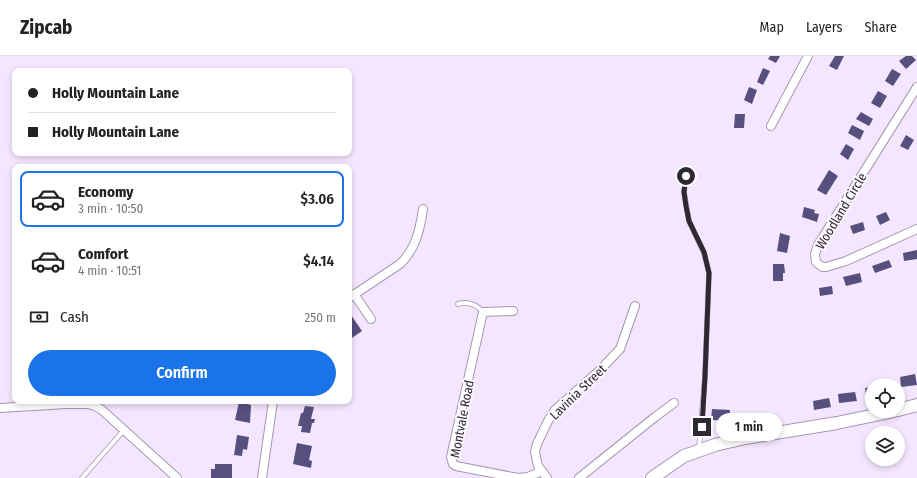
<!DOCTYPE html>
<html lang="en">
<head>
<meta charset="utf-8">
<style>
  body { margin:0; font-family:"Fira Sans Condensed",sans-serif; background:#f6f6f6; color:#222; height:100vh; display:flex; flex-direction:column; font-size:15px; white-space:nowrap }
  * { box-sizing:border-box; margin:0 }
  p { font-size:13px; color:#767676 }
  .icon { flex:none; width:22px; height:22px; fill:none; stroke:currentColor; stroke-width:2; stroke-linecap:round; stroke-linejoin:round }
  .map { position:relative; flex:1; overflow:hidden }
  .panel { position:absolute; left:12px; top:108px; width:340px; height:240px; display:flex; flex-direction:column; background:#fff; border-radius:8px; box-shadow:0 2px 6px #0003 }
  .panel>* { flex:none }
  .top-card { position:absolute; left:12px; top:12px; width:340px; height:88px; border-radius:8px; box-shadow:0 2px 6px #0003; display:grid; align-content:center; height:88px; padding:0 16px; background:#fff }
  .buttons { position:absolute; left:865px; top:322px; display:grid; gap:8px }
  .buttons a { display:grid; place-items:center; width:40px; height:40px; border-radius:50%; background:#fff; box-shadow:0 2px 6px #0003; font-size:20px }
  .end { position:absolute; width:18px; height:18px; margin:-9px; border:5px solid #2e2833; background:#fff; box-shadow:0 0 0 2px #fff }
  .from { border-radius:50% }
  .bubble { position:absolute; height:28px; border-radius:14px; background:#fff; box-shadow:0 2px 6px #0003; font-size:13px; font-weight:600; line-height:28px; text-align:center }
  .top-card b { display:flex; align-items:center; gap:14px; height:38px; font-size:15px }
  .top-card b+b { border-top:1px solid #e0e0e0 }
  .top-card i { width:10px; height:10px; background:#222 }
  ul { padding:7px 0 0; list-style:none }
  li { display:flex; align-items:center; gap:12px; height:56px; margin:0 8px 6px; padding:0 8px; border:2px solid transparent; border-radius:8px }
  li div { flex:1 }
  li b { display:block; font-size:15px }
  li em { font-style:normal; font-weight:600 }
  li.on { border-color:#1a73e8 }
  li>.icon { width:36px; height:36px; stroke-width:1.5 }
  .pay { display:flex; align-items:center; gap:10px; height:44px; padding:0 16px; font-size:15px }
  .pay p { margin-inline-start:auto }
  .action { display:flex; gap:8px; margin-top:auto; padding:8px 16px }
  .action a { flex:1; height:46px; border-radius:24px; background:#1a73e8; color:#fff; font-size:16px; font-weight:600; line-height:46px; text-align:center }
  header { display:flex; align-items:center; gap:24px; box-sizing:border-box; height:56px; padding:0 20px; background:#fff; border-bottom:1px solid #e0e0e0 }
  header strong { font-size:19px }
  nav { display:flex; gap:22px; margin-inline-start:auto; font-size:14px }
  .map>svg:first-child { display:block }
  .building { fill:#57507f }
  .lines { fill:none; stroke-linecap:round; stroke-linejoin:round }
  .lane-casing { stroke:#a797b2; stroke-width:5.5 }
  .street-casing { stroke:#a797b2; stroke-width:10 }
  .secondary-casing { stroke:#a797b2; stroke-width:14 }
  .lane { stroke:#fff; stroke-width:4 }
  .street { stroke:#fff; stroke-width:8 }
  .secondary { stroke:#fff; stroke-width:12 }
  .route { stroke:#2e2833; stroke-width:5 }
  .labels { text-anchor:middle; dominant-baseline:central; stroke-width:4; stroke-linejoin:round; paint-order:stroke }
  .street-label { font-size:13px; fill:#2e2833; stroke:#fbf8fe }
</style>
</head>
<body>
<header>
<strong>Zipcab</strong>
<nav><a>Map</a><a>Layers</a><a>Share</a></nav>
</header>
<div class="map">
<svg width="917" height="422" viewBox="0 0 917 422">
  <rect width="100%" height="100%" fill="#f4e6fe"/>
  <g class="building">
    <polygon points="770,0 780,0 776,7 768,3"/>
    <polygon points="835,0 844,0 837,14 829,10"/>
    <polygon points="906,0 912,0 916,4 906,13 899,5"/>
    <polygon points="763,12 770,15 763,29 757,26"/>
    <polygon points="892,13 901,18 893,30 885,25"/>
    <polygon points="749,31 757,34 752,48 744,44"/>
    <polygon points="878,35 887,40 880,52 871,47"/>
    <polygon points="861,56 873,63 869,70 856,63"/>
    <polygon points="735,58 745,58 744,72 734,72"/>
    <polygon points="852,69 864,75 860,84 848,77"/>
    <polygon points="906,79 914,84 908,94 900,90"/>
    <polygon points="846,88 854,93 848,104 840,98"/>
    <polygon points="829,114 838,120 826,139 817,134"/>
    <polygon points="804,151 815,154 814,157 819,158 817,166 802,161"/>
    <polygon points="886,156 890,164 880,169 876,160"/>
    <polygon points="863,166 865,174 853,178 850,170"/>
    <polygon points="780,177 790,180 787,197 777,195"/>
    <polygon points="917,194 917,203 904,205 903,197"/>
    <polygon points="889,204 892,211 875,217 872,210"/>
    <polygon points="773,208 784,208 785,217 783,217 783,225 773,225"/>
    <polygon points="860,217 862,226 846,230 843,221"/>
    <polygon points="832,230 833,238 820,240 819,232"/>
    <polygon points="351,259 362,275 349,284 349,261"/>
    <polygon points="915,318 917,329 901,331 900,321"/>
    <polygon points="872,331 872,340 866,341 865,332"/>
    <polygon points="855,336 857,345 839,347 838,338"/>
    <polygon points="829,342 831,351 814,354 813,345"/>
    <polygon points="239,346 251,349 250,367 235,364"/>
    <polygon points="305,350 314,351 311,363 315,363 314,367 312,367 310,377 301,376 302,370 298,370 301,357 303,357"/>
    <polygon points="712,353 730,354 729,365 711,364"/>
    <polygon points="237,379 249,381 247,394 243,393 242,400 234,399"/>
    <polygon points="297,387 312,390 309,404 312,405 311,412 293,408"/>
    <polygon points="215,408 232,408 232,422 211,422 211,413 215,413"/>
  </g>
  <g class="lines">
    <g class="lane-casing">
      <g id="lane">
        <polyline points="686,120 684,136 689,165 704,197 709,217 705,320 699,393"/>
        <path d="M458 248C468 245 476 248 483 256"/>
        <polyline points="82,422 124,374"/>
      </g>
    </g>
    <g class="street-casing">
      <g id="street">
        <polyline points="917,31 818,189 815,198 816,206 822,211 826,211 846,205 917,173"/>
        <polyline points="771,70 808,0"/>
        <polyline points="354,238 371,263"/>
        <path d="M349 242 400 208C416 193 420 173 423 153"/>
        <polyline points="513,255 483,256 451,401 453,408 456,410 518,422 528,421 542,415"/>
        <polyline points="0,352 66,348 88,348 95,350 102,354 124,374 177,422"/>
        <polyline points="262,422 273,345"/>
        <polyline points="547,422 538,410 535,396 537,388 548,365 555,354 599,315 620,293 635,250"/>
        <polyline points="579,422 655,361 674,347"/>
      </g>
    </g>
    <g class="secondary-casing">
      <g id="secondary">
        <polyline points="898,354 917,349"/>
        <polyline points="652,422 684,400 715,389 745,382 837,367 894,355"/>
      </g>
    </g>
    <use href="#lane" class="lane"/>
    <use href="#street" class="street"/>
    <use href="#secondary" class="secondary"/>
  </g>
  <g class="lines">
    <polyline class="route" points="686,120 684,136 686,150 689,165 704,196 709,217 705,320 702,371"/>
  </g>
  <g class="labels">
    <g class="street-label">
      <text transform="translate(841 155) rotate(-59)">Woodland Circle</text>
      <text transform="translate(578 336) rotate(-44)">Lavinia Street</text>
      <text transform="translate(462 363) rotate(-79)">Montvale Road</text>
    </g>
  </g>
</svg>
<div class="buttons">
<a><svg class="icon" aria-label="locate" viewBox="0 0 24 24"><circle cx="12" cy="12" r="6"/><path d="M12 2v4M12 18v4M2 12h4M18 12h4"/></svg></a>
<a><svg class="icon" aria-label="layers" viewBox="0 0 24 24"><path d="M12 4l9 5-9 5-9-5zM3 14l9 5 9-5"/></svg></a>
</div>
<i class="end from" style="left:686px;top:120px"></i>
<i class="end" style="left:702px;top:371px"></i>
<div class="bubble" style="left:716px;top:357px;width:66px">1 min</div>
<div class="top-card">
<b><i class="from"></i>Holly Mountain Lane</b>
<b><i></i>Holly Mountain Lane</b>
</div>
<section class="panel">
<ul>
<li class="on"><svg class="icon" aria-label="car" viewBox="0 0 24 24"><path d="M5 17H2v-5l4-1 3-4h7l3 4 3 1v5h-3M9 17h6M6 11h13"/><circle cx="7" cy="17" r="2"/><circle cx="17" cy="17" r="2"/></svg><div><b>Economy</b><p>3 min · 10:50</p></div><em>$3.06</em></li>
<li><svg class="icon" aria-label="car" viewBox="0 0 24 24"><path d="M5 17H2v-5l4-1 3-4h7l3 4 3 1v5h-3M9 17h6M6 11h13"/><circle cx="7" cy="17" r="2"/><circle cx="17" cy="17" r="2"/></svg><div><b>Comfort</b><p>4 min · 10:51</p></div><em>$4.14</em></li>
</ul>
<div class="pay"><svg class="icon" aria-label="cash" viewBox="0 0 24 24"><path d="M3 7h18v10H3z"/><circle cx="12" cy="12" r="2"/></svg>Cash<p>250 m</p></div>
<div class="action"><a>Confirm</a></div>
</section>
</div>
</body>
</html>
